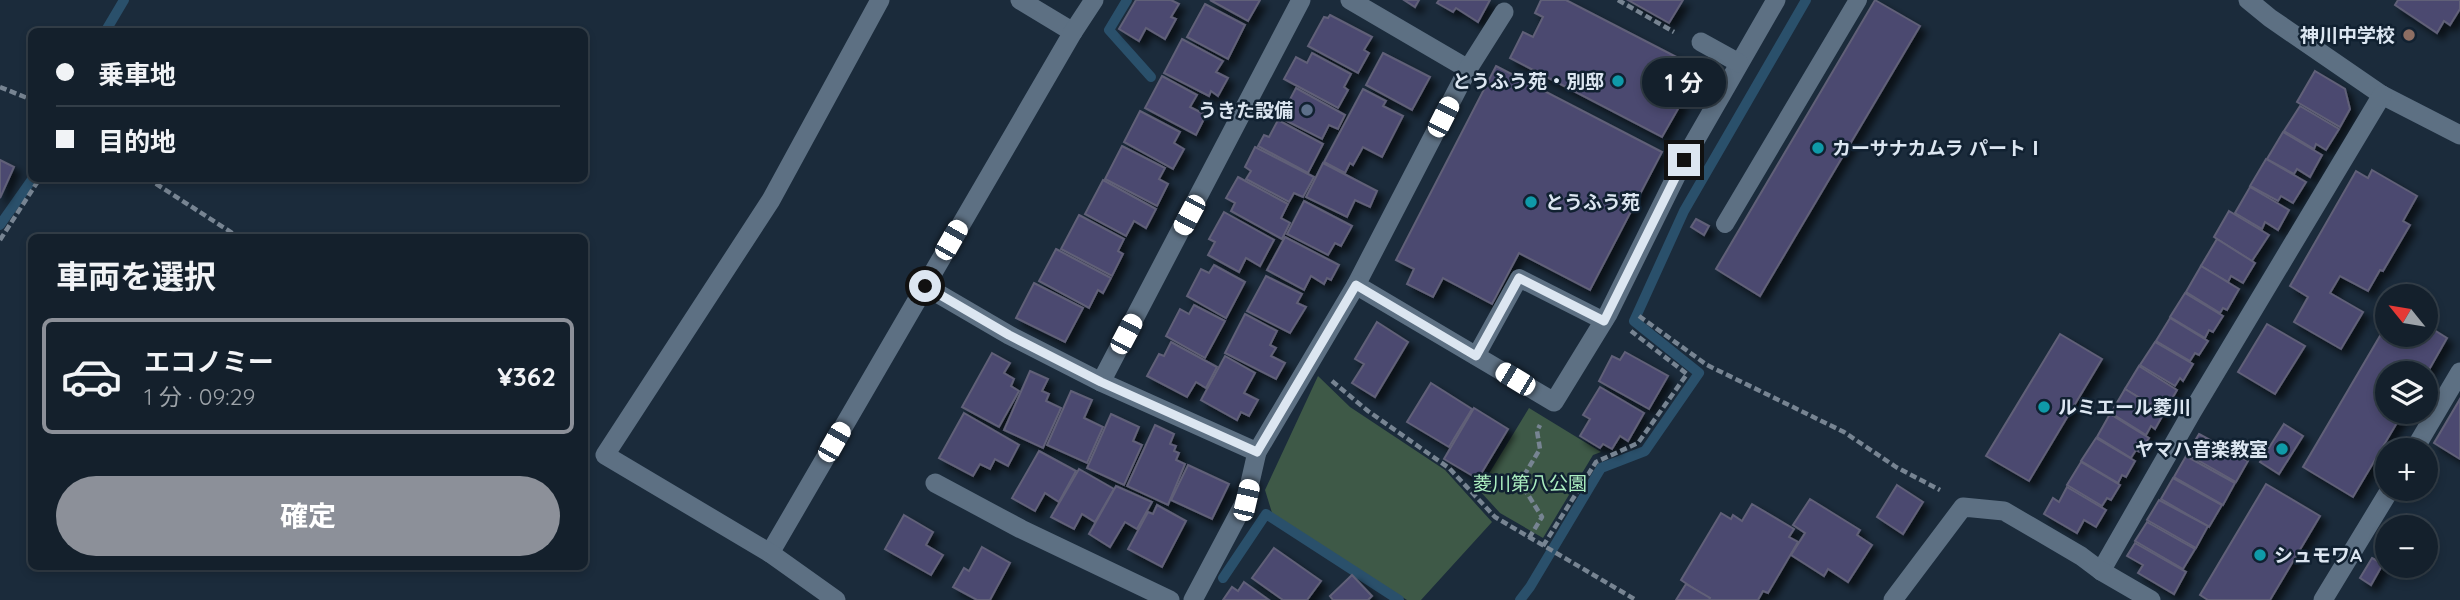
<!DOCTYPE html>
<html lang="ja">
<head>
<meta charset="utf-8">
<style>
  body { margin:0; font-family:Quicksand,"Noto Sans JP",sans-serif; background:#212d38; color:#f1f3f6; height:100vh; display:flex; flex-direction:column; font-size:26px; white-space:nowrap }
  * { box-sizing:border-box; margin:0 }
  p { font-size:23px; color:#9da3a9 }
  .icon { flex:none; width:38px; height:38px; fill:none; stroke:currentColor; stroke-width:2; stroke-linecap:round; stroke-linejoin:round }
  .map { position:relative; flex:1; overflow:hidden }
  .details { position:absolute; left:28px; top:234px; width:560px; height:336px; display:flex; flex-direction:column; background:#14202c; border-radius:10px; box-shadow:0 4px 10px #0003,0 0 0 2px #333e48 }
  .details>* { flex:none }
  .banner { position:absolute; left:28px; top:28px; width:560px; height:154px; border-radius:10px; box-shadow:0 4px 10px #0003,0 0 0 2px #333e48; display:grid; align-content:center; height:154px; padding:0 28px; background:#14202c }
  .needle { width:46px; rotate:300deg }
  .buttons { position:absolute; left:2375px; top:284px; display:grid; gap:14px }
  .buttons a { display:grid; place-items:center; width:63px; height:63px; border-radius:50%; background:#14202c; box-shadow:0 4px 10px #0003,0 0 0 2px #333e48; font-size:35px }
  .end { position:absolute; width:32px; height:32px; margin:-16px; border:9px solid #dce6f1; background:#111; box-shadow:0 0 0 4px #111 }
  .from { border-radius:50% }
  .bubble { position:absolute; height:49px; border-radius:24px; background:#14202c; box-shadow:0 4px 10px #0003,0 0 0 2px #333e48; font-size:23px; font-weight:700; line-height:49px; text-align:center }
  .car { position:absolute; width:21px; height:42px; margin:-21px -10px; border-radius:9px; box-shadow:0 0 5px 2px #0007; background:linear-gradient(#fff 24%,#345 0 40%,#fff 0 76%,#345 0 86%,#fff 0) }
  .banner b { display:flex; align-items:center; gap:24px; height:66px; font-size:26px }
  .banner b+b { border-top:2px solid #333e48 }
  .banner i { width:18px; height:18px; background:#f1f3f6 }
  ul { padding:0; list-style:none }
  li { display:flex; align-items:center; gap:21px; height:116px; margin:0 14px 10px; padding:0 14px; border:4px solid #333e48; border-radius:10px }
  li div { flex:1 }
  li b { display:block; font-size:26px }
  li em { font-style:normal; font-weight:700 }
  li.active { border-color:#8c9099 }
  li>.icon { width:63px; height:63px; stroke-width:1.5 }
  h2 { padding:0 28px; font-size:32px; line-height:84px }
  .primary-button { display:flex; gap:14px; margin-top:auto; padding:14px 28px }
  .primary-button a { flex:1; height:80px; border-radius:42px; background:#8c9099; color:#fff; font-size:28px; font-weight:700; line-height:80px; text-align:center }
  .map>svg:first-child { display:block }
  .green { fill:#3e5947 }
  .lines { fill:none; stroke-linecap:round; stroke-linejoin:round }
  .stream { stroke:#2a506b; stroke-width:10 }
  .building { fill:#4c496f; stroke:#616078; stroke-width:2; filter:url(#shadow) }
  .path { stroke:#778492; stroke-width:4.5; stroke-dasharray:7 3.5; stroke-linecap:butt }
  .service { stroke:#5d7083; stroke-width:18 }
  .minor { stroke:#5d7083; stroke-width:19 }
  .secondary { stroke:#5d7083; stroke-width:19 }
  .route { stroke:#dce6f1; stroke-width:9 }
  .education-dot { fill:#8d6e63; stroke:#112131; stroke-width:2.5 }
  .culture-dot { fill:#0f9aa8; stroke:#112131; stroke-width:2.5 }
  .service-dot { fill:#5c6f8a; stroke:#112131; stroke-width:2.5 }
  .labels { text-anchor:middle; dominant-baseline:central; stroke-width:5; stroke-linejoin:round; paint-order:stroke }
  .poi-label { font-size:19px; font-weight:bold; fill:#dce6f1; stroke:#112131; text-anchor:end }
  .park-label { font-size:19px; fill:#abeec0; stroke:#112131 }
</style>
</head>
<body>
<div class="map">
<svg width="2460" height="600" viewBox="0 0 2460 600">
  <defs>
    <filter id="shadow"><feDropShadow dx="6" dy="6" stdDeviation="3.5" flood-color="#0009"/></filter>
  </defs>
  <rect width="100%" height="100%" fill="#1b2b3b"/>
  <g class="green">
    <polygon points="1318,376 1350,407 1445,470 1492,522 1421,600 1407,600 1273,516 1265,490"/>
    <polygon points="1529,408 1601,452 1593,455 1543,538 1500,513 1479,490"/>
  </g>
  <g class="lines">
    <g class="stream">
      <polyline points="1127,0 1109,30 1151,77"/>
      <polyline points="105,32 124,0"/>
      <polyline points="0,225 33,178"/>
      <polyline points="1223,578 1266,514 1399,600"/>
      <polyline points="1520,600 1530,587 1601,468 1645,451 1699,373 1634,321 1684,211 1806,0"/>
    </g>
  </g>
  <g class="building">
    <polygon points="1136,0 1171,0 1179,4 1171,17 1176,19 1165,39 1146,28 1139,41 1119,29"/>
    <polygon points="1210,0 1260,0 1248,21"/>
    <polygon points="1404,0 1419,0 1415,7"/>
    <polygon points="1439,0 1490,0 1478,22 1456,8 1453,12 1437,3"/>
    <polygon points="1541,0 1566,0 1690,64 1673,97 1682,102 1662,137 1510,58 1523,32 1533,37 1543,17 1535,13"/>
    <polygon points="1628,0 1683,0 1669,23"/>
    <polygon points="1875,0 1920,26 1760,296 1716,269"/>
    <polygon points="2398,0 2460,0 2460,9 2450,25 2444,21 2437,33 2395,5"/>
    <polygon points="1205,4 1245,25 1228,59 1187,37"/>
    <polygon points="1330,15 1372,37 1364,50 1369,53 1358,73 1308,46 1324,17 1328,18"/>
    <polygon points="1182,39 1223,61 1216,72 1228,78 1218,96 1211,91 1209,96 1164,73"/>
    <polygon points="1312,53 1351,74 1344,87 1348,90 1338,108 1284,79 1296,57 1307,63"/>
    <polygon points="1383,53 1430,77 1412,110 1366,85"/>
    <polygon points="1496,66 1662,152 1590,290 1519,253 1492,304 1443,278 1433,297 1407,284 1414,269 1396,260"/>
    <polygon points="2315,71 2345,89 2350,109 2340,127 2297,102"/>
    <polygon points="1162,76 1197,95 1190,107 1206,115 1196,135 1145,108"/>
    <polygon points="1296,88 1345,115 1338,129 1329,125 1322,139 1275,115 1282,103 1287,105"/>
    <polygon points="1363,89 1386,101 1383,106 1403,116 1382,157 1363,147 1353,165 1350,163 1345,173 1324,162"/>
    <polygon points="2300,106 2339,129 2326,150 2316,144 2314,149 2284,131"/>
    <polygon points="1140,111 1180,132 1174,143 1184,149 1173,169 1124,142"/>
    <polygon points="1278,120 1323,144 1308,173 1258,146 1264,135 1269,137"/>
    <polygon points="2283,132 2322,155 2310,177 2297,169 2294,174 2267,159"/>
    <polygon points="1122,146 1165,168 1159,179 1168,184 1157,206 1105,179"/>
    <polygon points="1255,147 1314,177 1303,197 1294,193 1289,202 1246,179 1251,171 1245,167"/>
    <polygon points="2266,159 2306,182 2293,203 2281,196 2278,201 2250,186"/>
    <polygon points="0,160 14,167 0,198"/>
    <polygon points="1323,163 1377,191 1370,207 1355,200 1347,217 1306,197"/>
    <polygon points="2372,170 2417,196 2403,221 2410,225 2383,271 2380,270 2368,291 2340,276 2330,293 2363,312 2341,349 2294,322 2308,297 2290,286 2356,171 2368,178"/>
    <polygon points="1238,177 1288,204 1281,218 1290,223 1282,239 1231,211 1235,203 1226,198"/>
    <polygon points="1103,180 1156,209 1146,228 1134,221 1126,236 1085,214"/>
    <polygon points="2250,187 2289,210 2278,230 2265,222 2262,229 2235,213"/>
    <polygon points="1304,201 1352,226 1341,246 1335,243 1328,255 1287,234"/>
    <polygon points="2229,211 2269,235 2252,261 2214,237"/>
    <polygon points="1224,212 1274,240 1260,266 1246,258 1239,272 1208,255 1215,242 1209,239"/>
    <polygon points="1079,215 1124,239 1118,251 1123,254 1112,276 1061,249"/>
    <polygon points="1696,219 1709,226 1704,235 1691,227"/>
    <polygon points="1285,237 1339,265 1331,280 1327,278 1324,284 1311,276 1304,290 1267,270"/>
    <polygon points="2217,239 2255,263 2243,283 2231,276 2228,282 2201,266"/>
    <polygon points="1056,249 1111,278 1103,293 1098,290 1089,308 1039,281"/>
    <polygon points="1214,265 1245,282 1226,318 1187,296 1201,269 1209,273"/>
    <polygon points="2201,266 2239,289 2227,310 2223,308 2220,313 2186,292"/>
    <polygon points="1266,276 1302,294 1297,303 1306,307 1290,333 1247,311"/>
    <polygon points="1034,283 1083,308 1065,342 1016,318"/>
    <polygon points="2185,293 2223,316 2213,332 2209,330 2205,338 2170,317"/>
    <polygon points="1194,305 1225,321 1205,358 1166,336 1180,309 1189,314"/>
    <polygon points="1245,314 1277,331 1270,345 1276,348 1271,356 1285,363 1276,379 1225,353"/>
    <polygon points="2170,318 2208,341 2199,355 2195,353 2190,361 2156,341"/>
    <polygon points="1377,322 1408,342 1375,397 1352,383 1364,364 1355,359"/>
    <polygon points="2267,324 2305,346 2275,394 2238,372"/>
    <polygon points="2387,324 2387,334 2426,334 2426,325 2447,338 2426,375 2426,373 2387,373 2387,411 2404,411 2353,497 2303,467"/>
    <polygon points="2060,334 2102,359 2029,481 1986,456"/>
    <polygon points="1171,342 1217,367 1206,388 1196,382 1187,397 1147,376 1159,354 1164,356"/>
    <polygon points="2155,342 2193,364 2183,381 2180,378 2175,386 2140,365"/>
    <polygon points="1625,352 1668,376 1649,409 1599,381 1612,356 1620,360"/>
    <polygon points="992,353 1010,363 1004,373 1014,379 1011,386 1019,391 999,427 962,407"/>
    <polygon points="1225,356 1255,373 1244,393 1258,400 1249,416 1241,412 1237,420 1201,400"/>
    <polygon points="2139,366 2177,390 2169,404 2165,402 2160,410 2125,389"/>
    <polygon points="1030,371 1048,379 1042,391 1049,394 1046,401 1061,408 1043,448 1004,430"/>
    <polygon points="1431,383 1472,409 1449,447 1407,422"/>
    <polygon points="1600,387 1644,413 1628,441 1620,436 1612,449 1603,444 1600,448 1580,436 1590,419 1583,415"/>
    <polygon points="2125,389 2164,413 2155,429 2151,426 2146,435 2111,413"/>
    <polygon points="1071,391 1092,400 1084,418 1103,427 1087,463 1047,445"/>
    <polygon points="2460,399 2460,459 2434,443"/>
    <polygon points="1474,408 1508,429 1478,479 1444,459"/>
    <polygon points="964,413 1019,445 1008,466 995,459 990,469 980,464 973,476 939,458"/>
    <polygon points="1111,414 1139,427 1133,441 1142,445 1124,485 1087,468"/>
    <polygon points="2110,414 2149,438 2140,452 2136,450 2131,458 2097,437"/>
    <polygon points="2284,424 2303,436 2279,474 2260,462"/>
    <polygon points="1155,425 1174,434 1170,444 1176,446 1174,451 1179,453 1176,460 1185,464 1168,505 1127,486"/>
    <polygon points="2199,434 2248,461 2236,482 2187,454"/>
    <polygon points="2096,438 2135,461 2126,477 2122,475 2118,483 2081,461"/>
    <polygon points="1039,451 1076,471 1059,502 1045,493 1035,511 1012,498"/>
    <polygon points="2186,456 2235,483 2223,505 2174,477"/>
    <polygon points="2081,462 2120,485 2111,500 2107,498 2102,506 2067,485"/>
    <polygon points="1188,465 1229,484 1212,519 1171,500"/>
    <polygon points="1079,469 1114,489 1095,522 1082,514 1074,529 1051,517"/>
    <polygon points="2173,478 2222,505 2209,527 2161,499"/>
    <polygon points="2266,484 2320,516 2270,600 2208,600 2200,595"/>
    <polygon points="1897,485 1923,502 1903,534 1877,517"/>
    <polygon points="1116,486 1152,502 1137,529 1125,522 1110,547 1089,534"/>
    <polygon points="2067,487 2106,510 2096,527 2084,520 2077,533 2044,514 2053,498 2059,502"/>
    <polygon points="1810,499 1860,530 1857,535 1872,545 1848,582 1828,569 1824,576 1791,555 1805,533 1793,525"/>
    <polygon points="2159,500 2208,526 2196,548 2147,520"/>
    <polygon points="1752,504 1794,529 1789,537 1798,542 1768,593 1763,591 1758,600 1711,600 1681,580 1721,513 1731,519 1733,515 1742,521"/>
    <polygon points="1157,505 1186,521 1162,567 1128,549 1148,512 1153,514"/>
    <polygon points="904,515 933,532 926,545 943,555 931,575 885,549"/>
    <polygon points="2147,522 2195,549 2183,569 2135,541"/>
    <polygon points="2135,543 2186,572 2174,594 2138,573 2143,565 2127,556"/>
    <polygon points="982,547 1010,563 990,600 977,600 953,587 964,568 969,571"/>
    <polygon points="1274,548 1321,581 1307,600 1283,600 1252,578"/>
    <polygon points="2372,558 2383,564 2371,585 2360,578"/>
    <polygon points="1352,575 1372,596 1368,600 1333,600 1330,596"/>
    <polygon points="1244,582 1269,600 1223,600 1232,587 1238,591"/>
    <polygon points="1686,584 1710,598 1709,600 1676,600"/>
  </g>
  <g class="lines">
    <g class="path">
      <polyline points="1618,0 1674,32"/>
      <polyline points="0,87 32,100"/>
      <polyline points="147,178 240,238"/>
      <polyline points="0,240 40,178"/>
      <polyline points="1639,316 1707,365 1844,432 1896,467 1940,490"/>
      <polyline points="1332,381 1368,411 1449,468 1495,517 1636,600"/>
      <polyline points="1529,538 1542,517 1520,482 1540,449 1537,431 1540,425"/>
      <polyline points="1543,546 1596,462 1638,443 1687,374 1631,331"/>
    </g>
    <g class="service">
      <polyline points="1725,224 1858,0"/>
      <polyline points="1476,356 1519,278 1604,321"/>
    </g>
    <g class="minor">
      <polyline points="1020,0 1073,32"/>
      <polyline points="1350,0 1468,69"/>
      <polyline points="2248,0 2270,18 2382,95 2460,135"/>
      <polyline points="1504,12 1468,69 1356,285 1554,402 1608,314 1684,160 1776,0"/>
      <polyline points="1701,42 1739,63"/>
      <polyline points="925,286 1009,335 1101,382 1257,452"/>
      <polyline points="1101,382 1301,0"/>
      <polyline points="935,483 1021,529 1170,600"/>
      <polyline points="770,553 1073,32 1094,0"/>
      <polyline points="2101,571 2192,412 2382,95"/>
      <polyline points="836,600 770,553 605,455 771,200 880,0"/>
      <polyline points="1193,600 1246,500 1257,452 1356,285"/>
      <polyline points="1893,600 1963,507 2004,511 2081,556 2101,571 2151,600"/>
    </g>
    <g class="secondary">
      <polyline points="2414,450 2460,372"/>
      <polyline points="2323,600 2391,488"/>
    </g>
  </g>
  <g class="lines">
    <polyline class="route" points="925,286 1009,335 1101,382 1257,452 1356,285 1476,356 1519,278 1604,321 1684,160"/>
  </g>
  <circle class="education-dot" cx="2409" cy="35" r="7"/>
  <g class="culture-dot">
    <circle cx="1618" cy="81" r="7"/>
    <circle cx="1818" cy="148" r="7"/>
    <circle cx="1531" cy="202" r="7"/>
    <circle cx="2044" cy="407" r="7"/>
    <circle cx="2282" cy="449" r="7"/>
    <circle cx="2260" cy="555" r="7"/>
  </g>
  <circle class="service-dot" cx="1307" cy="110" r="7"/>
  <g class="labels">
    <g class="poi-label">
      <text x="2395" y="35">神川中学校</text>
      <text x="1604" y="81">とうふう苑・別邸</text>
      <text x="1293" y="110">うきた設備</text>
      <text x="1832" y="148" text-anchor="start">カーサナカムラ パートⅠ</text>
      <text x="1545" y="202" text-anchor="start">とうふう苑</text>
      <text x="2058" y="407" text-anchor="start">ルミエール菱川</text>
      <text x="2268" y="449">ヤマハ音楽教室</text>
      <text x="2274" y="555" text-anchor="start">シュモワA</text>
    </g>
    <g class="park-label">
      <text x="1530" y="483">菱川第八公園</text>
    </g>
  </g>
</svg>
<div class="buttons">
<a><svg class="needle" viewBox="-14 -14 28 28"><path d="M0-13l5 13h-10z" fill="#e53935"/><path d="M0 13l5-13h-10z" fill="#9da3a9"/></svg></a>
<a><svg class="icon" aria-label="layers" viewBox="0 0 24 24"><path d="M12 4l9 5-9 5-9-5zM3 14l9 5 9-5"/></svg></a>
<a>+</a>
<a>−</a>
</div>
<i class="end from" style="left:925px;top:286px"></i>
<i class="end" style="left:1684px;top:160px"></i>
<div class="bubble" style="left:1642px;top:58px;width:84px">1 分</div>
<i class="car" style="left:1443px;top:117px;rotate:27deg"></i>
<i class="car" style="left:1189px;top:215px;rotate:208deg"></i>
<i class="car" style="left:951px;top:240px;rotate:30deg"></i>
<i class="car" style="left:1126px;top:334px;rotate:28deg"></i>
<i class="car" style="left:1515px;top:379px;rotate:301deg"></i>
<i class="car" style="left:834px;top:442px;rotate:30deg"></i>
<i class="car" style="left:1246px;top:500px;rotate:13deg"></i>
<div class="banner">
<b><i class="from"></i>乗車地</b>
<b><i></i>目的地</b>
</div>
<section class="details">
<h2>車両を選択</h2>
<ul>
<li class="active"><svg class="icon" aria-label="car" viewBox="0 0 24 24"><path d="M5 17H2v-5l4-1 3-4h7l3 4 3 1v5h-3M9 17h6M6 11h13"/><circle cx="7" cy="17" r="2"/><circle cx="17" cy="17" r="2"/></svg><div><b>エコノミー</b><p>1 分 · 09:29</p></div><em>¥362</em></li>
</ul>
<div class="primary-button"><a>確定</a></div>
</section>
</div>
</body>
</html>
